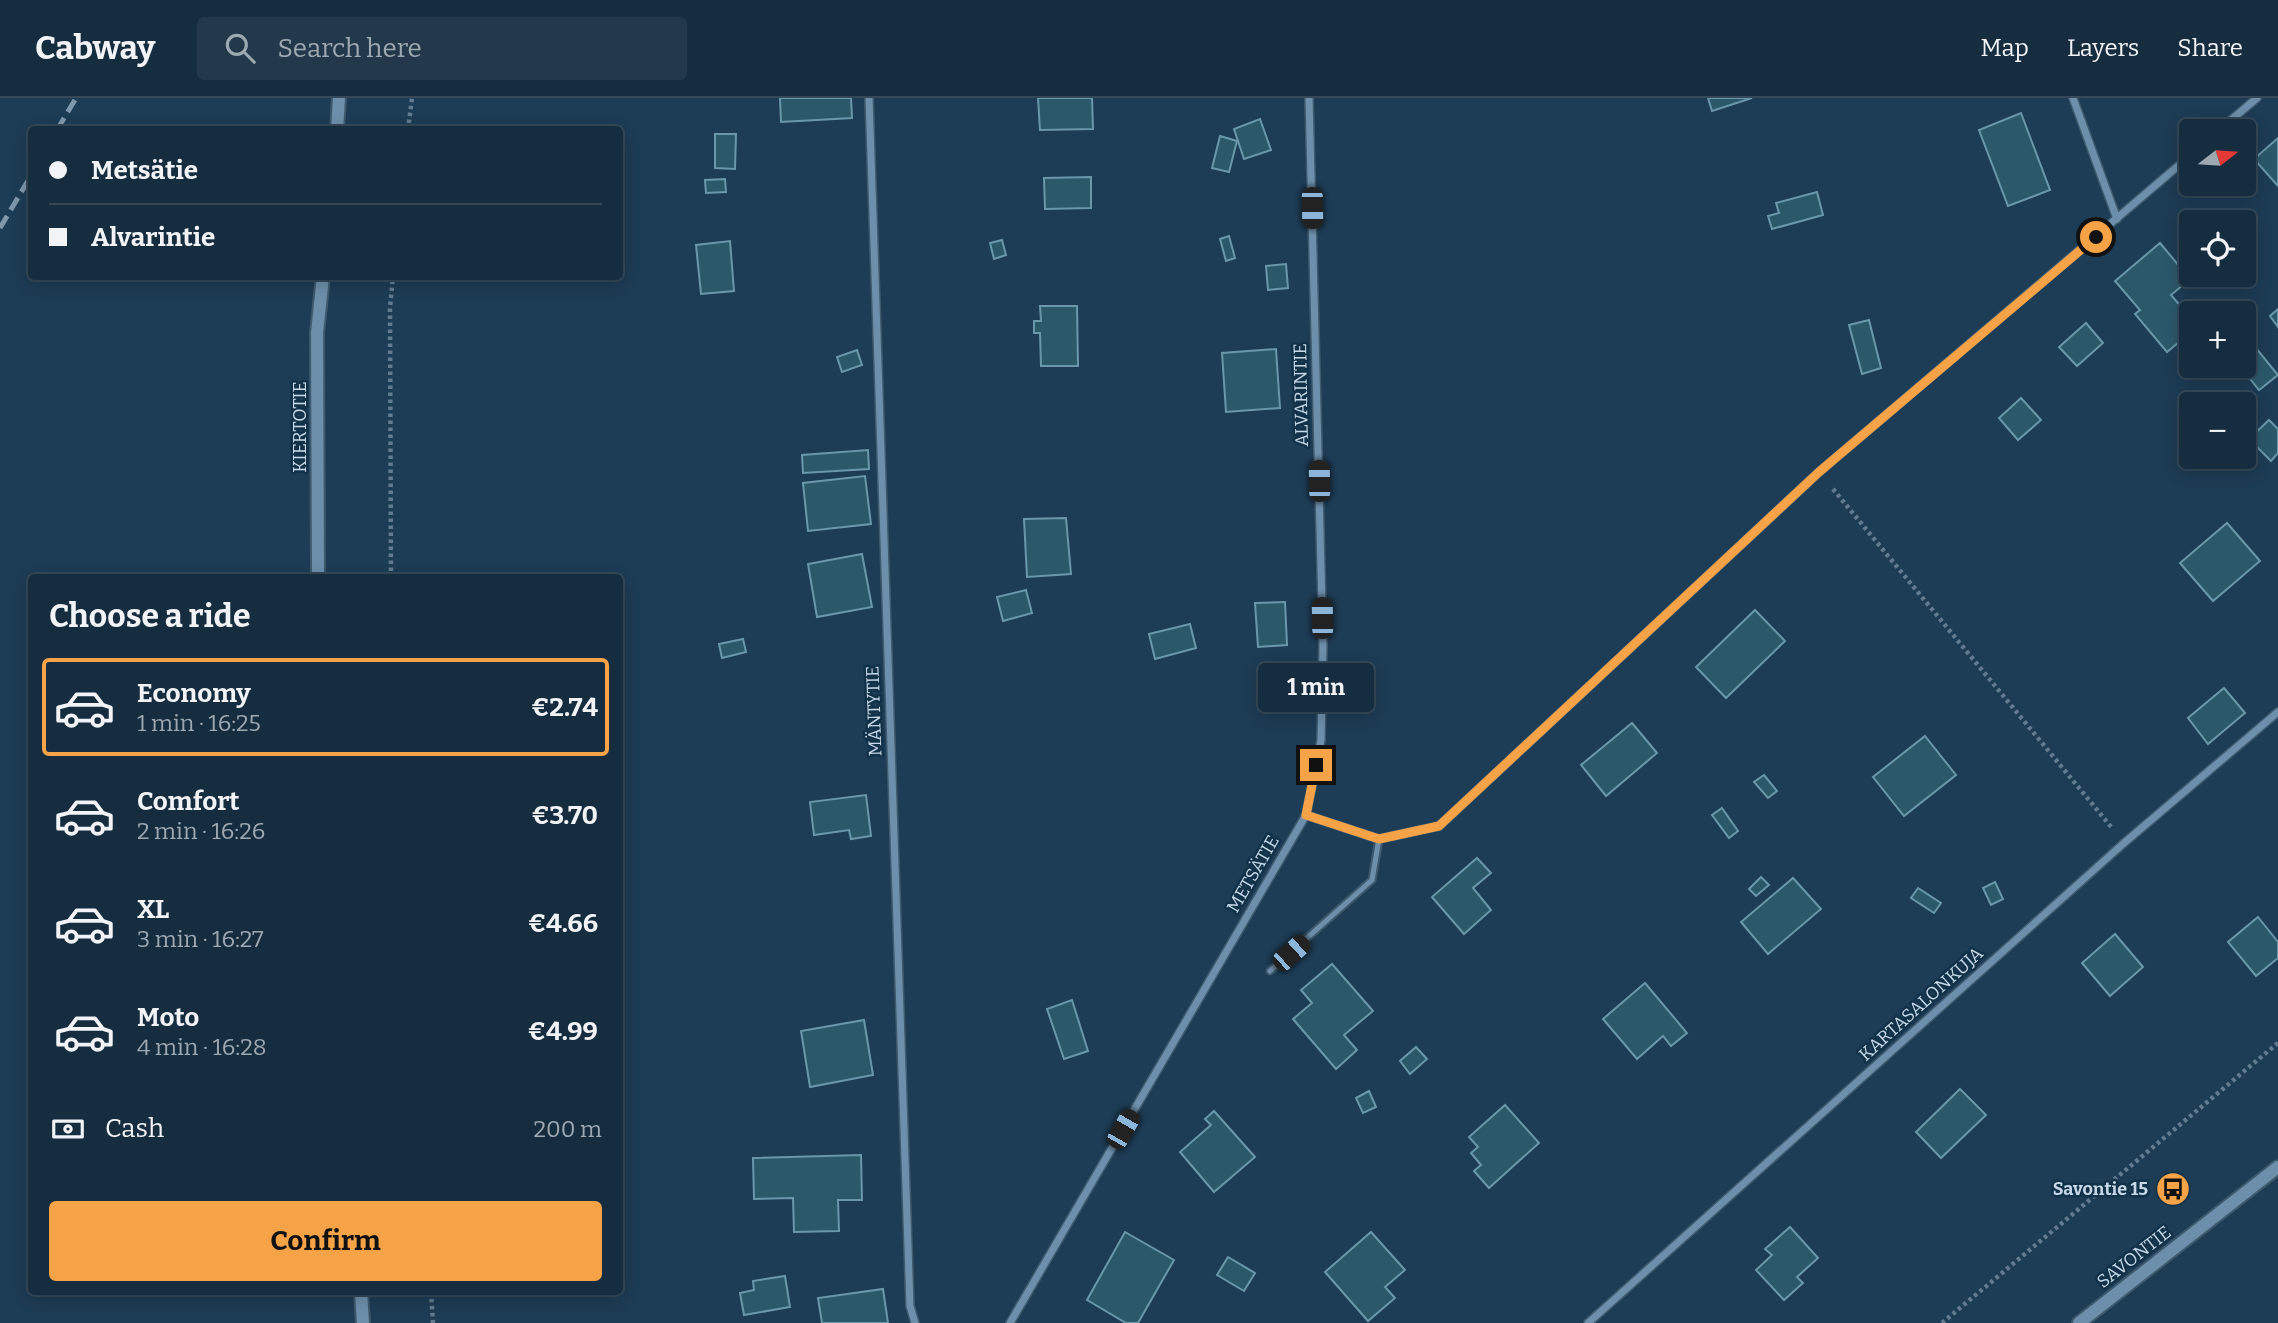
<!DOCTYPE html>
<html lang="en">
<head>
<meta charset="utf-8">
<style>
  body { margin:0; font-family:Bitter,serif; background:#23394b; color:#f1f3f6; height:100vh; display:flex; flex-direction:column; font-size:26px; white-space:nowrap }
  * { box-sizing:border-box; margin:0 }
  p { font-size:23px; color:#9ea8b1 }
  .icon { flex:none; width:38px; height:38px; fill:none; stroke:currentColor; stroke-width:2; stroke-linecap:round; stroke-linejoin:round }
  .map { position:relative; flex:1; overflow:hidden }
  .drawer { position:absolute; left:28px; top:476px; width:595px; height:721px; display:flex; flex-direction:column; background:#162d40; border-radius:7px; box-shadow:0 4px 18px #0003,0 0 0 2px #354959 }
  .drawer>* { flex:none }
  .hud { position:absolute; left:28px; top:28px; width:595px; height:154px; border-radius:7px; box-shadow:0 4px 18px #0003,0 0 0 2px #354959; display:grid; align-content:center; height:154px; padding:0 21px; background:#162d40 }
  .needle { width:46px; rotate:73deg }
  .controls { position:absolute; left:2179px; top:21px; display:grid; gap:14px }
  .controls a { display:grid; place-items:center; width:77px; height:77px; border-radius:7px; background:#162d40; box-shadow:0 4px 18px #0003,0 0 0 2px #354959; font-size:35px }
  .end { position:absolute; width:32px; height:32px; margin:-16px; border:9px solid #f6a247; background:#111; box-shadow:0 0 0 4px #111 }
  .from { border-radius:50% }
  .bubble { position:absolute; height:49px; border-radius:7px; background:#162d40; box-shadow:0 4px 18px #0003,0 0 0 2px #354959; font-size:23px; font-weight:700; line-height:49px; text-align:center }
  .car { position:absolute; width:21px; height:42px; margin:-21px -10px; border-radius:9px; box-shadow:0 0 5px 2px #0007; background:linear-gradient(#222 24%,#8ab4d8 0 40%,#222 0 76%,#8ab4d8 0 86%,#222 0) }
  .hud b { display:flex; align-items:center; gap:24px; height:66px; font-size:26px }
  .hud b+b { border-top:2px solid #354959 }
  .hud i { width:18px; height:18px; background:#f1f3f6 }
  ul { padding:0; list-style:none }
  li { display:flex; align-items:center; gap:21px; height:98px; margin:0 14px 10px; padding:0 7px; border:4px solid transparent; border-radius:7px }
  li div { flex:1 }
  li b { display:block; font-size:26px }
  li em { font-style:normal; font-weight:700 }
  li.selected { border-color:#f6a247 }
  li>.icon { width:63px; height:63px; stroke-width:1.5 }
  h2 { padding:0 21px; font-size:32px; line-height:84px }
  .pay { display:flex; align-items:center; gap:18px; height:77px; padding:0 21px; font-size:26px }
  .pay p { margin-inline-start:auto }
  .primary-button { display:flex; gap:14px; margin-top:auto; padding:14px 21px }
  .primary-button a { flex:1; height:80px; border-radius:7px; background:#f6a247; color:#111; font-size:28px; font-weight:700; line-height:80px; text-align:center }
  header { display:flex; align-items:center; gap:42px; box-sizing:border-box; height:98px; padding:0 35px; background:#162d40; border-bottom:2px solid #354959 }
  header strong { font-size:33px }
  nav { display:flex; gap:38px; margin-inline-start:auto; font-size:24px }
  .search { width:490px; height:63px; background:#23394b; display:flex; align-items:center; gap:18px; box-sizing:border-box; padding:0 24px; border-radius:7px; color:#9ea8b1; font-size:26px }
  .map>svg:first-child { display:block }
  .building { fill:#2b596a; stroke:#6998aa; stroke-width:2 }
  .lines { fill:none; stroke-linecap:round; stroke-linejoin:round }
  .service-casing { stroke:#3e5a6e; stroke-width:9 }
  .minor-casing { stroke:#3e5a6e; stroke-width:10 }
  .tertiary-casing { stroke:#3e5a6e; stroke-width:16 }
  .path { stroke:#627b90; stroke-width:4.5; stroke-dasharray:3.5 3.5; stroke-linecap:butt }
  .service { stroke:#6d8fab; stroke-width:5 }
  .minor { stroke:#6d8fab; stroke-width:7 }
  .tertiary { stroke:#6d8fab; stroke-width:12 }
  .rail { stroke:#7f97aa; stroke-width:5; stroke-dasharray:14 7; stroke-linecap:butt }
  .route { stroke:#f6a247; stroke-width:9 }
  .labels { text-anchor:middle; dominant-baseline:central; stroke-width:5; stroke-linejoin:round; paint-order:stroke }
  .street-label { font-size:18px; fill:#c7d9e8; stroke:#12324a }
  .poi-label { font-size:18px; font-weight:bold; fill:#c7d9e8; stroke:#12324a; text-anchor:end }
</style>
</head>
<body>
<header>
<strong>Cabway</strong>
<div class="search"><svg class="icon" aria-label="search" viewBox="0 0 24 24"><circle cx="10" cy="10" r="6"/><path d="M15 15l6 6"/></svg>Search here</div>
<nav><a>Map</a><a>Layers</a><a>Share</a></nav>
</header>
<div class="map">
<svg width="2278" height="1225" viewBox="0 0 2278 1225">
  <rect width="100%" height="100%" fill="#1d3c55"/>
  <g class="building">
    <polygon points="780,0 851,0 852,20 781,24"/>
    <polygon points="1038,0 1092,0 1093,31 1040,32"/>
    <polygon points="1708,0 1752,0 1712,13"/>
    <polygon points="2021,15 2050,92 2008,108 1979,32"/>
    <polygon points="1260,21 1271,52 1244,61 1234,31"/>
    <polygon points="715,36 736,36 735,71 715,70"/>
    <polygon points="1220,38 1237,43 1229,74 1212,70"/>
    <polygon points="2278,40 2278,88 2254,61"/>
    <polygon points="1091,79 1091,110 1045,111 1044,80"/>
    <polygon points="725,81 726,94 706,95 705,82"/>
    <polygon points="1817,94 1823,117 1772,131 1768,118 1779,115 1776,105"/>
    <polygon points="1229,138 1235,160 1226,163 1220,141"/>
    <polygon points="1002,142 1006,157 994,161 990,145"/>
    <polygon points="730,143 734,193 701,196 696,147"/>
    <polygon points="2160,145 2190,181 2171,197 2191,220 2191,234 2167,254 2135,216 2140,212 2115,183"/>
    <polygon points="1286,166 1288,190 1268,192 1266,168"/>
    <polygon points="1040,208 1077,208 1078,268 1041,268 1040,235 1034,235 1034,223 1041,223"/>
    <polygon points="2278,211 2278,229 2270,218"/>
    <polygon points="1869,222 1881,270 1862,276 1849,227"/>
    <polygon points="2086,225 2103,245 2077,268 2059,249"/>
    <polygon points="2251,244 2278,277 2259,292 2240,268 2244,268 2244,250"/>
    <polygon points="1276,251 1280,310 1226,314 1222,255"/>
    <polygon points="857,252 862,267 842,274 837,259"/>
    <polygon points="2021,300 2041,322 2018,342 1999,320"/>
    <polygon points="2269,322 2278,331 2278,355 2271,363 2249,341"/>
    <polygon points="868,352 869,371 803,375 802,357"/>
    <polygon points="865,378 871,426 808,433 803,385"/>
    <polygon points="1066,420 1071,476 1027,479 1024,421"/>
    <polygon points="2227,425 2260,463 2213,503 2180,465"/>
    <polygon points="862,456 872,509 817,519 808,466"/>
    <polygon points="1026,492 1032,515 1003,523 997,499"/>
    <polygon points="1285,504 1287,547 1258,549 1255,505"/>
    <polygon points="1755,512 1785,543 1726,600 1696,569"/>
    <polygon points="1190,526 1196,550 1155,561 1149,536"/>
    <polygon points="743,541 746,554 722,560 719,546"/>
    <polygon points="2224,590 2245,615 2208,646 2188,620"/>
    <polygon points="1632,625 1657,655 1606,698 1581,667"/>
    <polygon points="1925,638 1956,677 1904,718 1873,679"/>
    <polygon points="1764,677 1777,693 1768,700 1754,684"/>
    <polygon points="866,697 871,738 851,741 849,732 814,737 810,704"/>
    <polygon points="1722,710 1738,733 1729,740 1712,717"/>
    <polygon points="1477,760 1491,775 1473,790 1491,812 1464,836 1432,799"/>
    <polygon points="1761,779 1769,787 1756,798 1749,791"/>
    <polygon points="1793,780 1821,811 1768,856 1741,824"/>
    <polygon points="1995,784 2003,801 1991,807 1983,790"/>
    <polygon points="1918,790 1941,805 1934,815 1911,800"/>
    <polygon points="2258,819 2278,844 2278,860 2256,878 2228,844"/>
    <polygon points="2115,836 2143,869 2110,898 2082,865"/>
    <polygon points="1332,866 1373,913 1344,937 1357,952 1336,971 1293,921 1312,905 1301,892"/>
    <polygon points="1645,885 1687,935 1671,948 1663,938 1637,961 1603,921"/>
    <polygon points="1072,902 1088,953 1064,961 1047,911"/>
    <polygon points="864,922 873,977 810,989 801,933"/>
    <polygon points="1416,949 1427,961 1410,976 1400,963"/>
    <polygon points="1960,991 1986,1017 1941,1060 1916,1034"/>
    <polygon points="1369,993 1376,1009 1363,1015 1356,1000"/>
    <polygon points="1505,1007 1539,1045 1489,1090 1474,1073 1481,1067 1471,1055 1478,1049 1469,1039"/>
    <polygon points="1214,1013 1255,1059 1214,1094 1180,1054 1211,1027 1205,1021"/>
    <polygon points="861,1057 862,1102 838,1102 839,1133 794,1134 793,1100 754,1101 753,1060"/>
    <polygon points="1790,1129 1818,1160 1797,1179 1803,1185 1784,1202 1756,1172 1772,1157 1765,1151"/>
    <polygon points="1125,1134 1174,1162 1138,1225 1126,1225 1087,1202"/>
    <polygon points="1371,1134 1405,1172 1385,1189 1395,1200 1368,1223 1325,1174"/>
    <polygon points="1228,1159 1255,1175 1244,1193 1217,1177"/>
    <polygon points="785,1178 790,1209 744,1217 740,1195 754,1192 753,1183"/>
    <polygon points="883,1191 888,1225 822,1225 818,1200"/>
  </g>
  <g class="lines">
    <g class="service-casing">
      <polyline id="service" points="1270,873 1372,782 1379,741"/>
    </g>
    <g class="minor-casing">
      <g id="minor">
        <polyline points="869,0 910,1208 915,1225"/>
        <polyline points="2073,0 2117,121"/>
        <polyline points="2218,33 2257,0"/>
        <polyline points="1306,717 1379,741 1439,728 1819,374 2191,57"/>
        <polyline points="1010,1225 1306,717 1321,642 1323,548 1309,0"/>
        <polyline points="1588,1225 2124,745 2278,614"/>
      </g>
    </g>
    <g class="tertiary-casing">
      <g id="tertiary">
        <polyline points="337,32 339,0"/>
        <polyline points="318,480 317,235 323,178"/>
        <polyline points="361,1194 363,1225"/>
        <polyline points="2079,1225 2278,1069"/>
      </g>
    </g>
    <g class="path">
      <polyline points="408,32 412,0"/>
      <polyline points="1833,391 2112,730"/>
      <polyline points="391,480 390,210 393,178"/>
      <polyline points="431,1194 433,1225"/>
      <polyline points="1942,1225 2278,945"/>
    </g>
    <use href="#service" class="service"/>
    <use href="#minor" class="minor"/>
    <use href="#tertiary" class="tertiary"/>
    <g class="rail">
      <polyline points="57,32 76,0"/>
      <polyline points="0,130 32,76"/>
    </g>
  </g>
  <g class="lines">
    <polyline class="route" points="1316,667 1306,717 1379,741 1439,728 1819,374 2096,139"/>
  </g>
  <defs>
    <g id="bus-disc" transform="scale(1.75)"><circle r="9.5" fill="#f6a247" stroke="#12324a"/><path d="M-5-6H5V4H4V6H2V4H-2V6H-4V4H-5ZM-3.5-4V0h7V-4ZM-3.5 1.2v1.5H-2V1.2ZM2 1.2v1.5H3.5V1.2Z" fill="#111"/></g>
  </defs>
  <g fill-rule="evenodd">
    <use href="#bus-disc" x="2173" y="1091"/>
  </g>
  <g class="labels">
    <g class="street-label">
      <text transform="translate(1301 297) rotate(-91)">ALVARINTIE</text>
      <text transform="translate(300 329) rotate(-90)">KIERTOTIE</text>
      <text transform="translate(874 613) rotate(-92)">MÄNTYTIE</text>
      <text transform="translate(1253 776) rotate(-60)">METSÄTIE</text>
      <text transform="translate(1921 906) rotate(-42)">KARTASALONKUJA</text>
      <text transform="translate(2134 1159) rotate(-38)">SAVONTIE</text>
    </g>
    <g class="poi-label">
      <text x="2148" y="1091">Savontie 15</text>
    </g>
  </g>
</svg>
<div class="controls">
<a><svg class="needle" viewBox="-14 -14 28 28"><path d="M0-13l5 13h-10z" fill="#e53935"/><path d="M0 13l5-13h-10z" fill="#9ea8b1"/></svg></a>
<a><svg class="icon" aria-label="locate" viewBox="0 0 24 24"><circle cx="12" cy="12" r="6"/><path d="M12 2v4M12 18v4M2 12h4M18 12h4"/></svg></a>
<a>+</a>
<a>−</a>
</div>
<i class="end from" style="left:2096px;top:139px"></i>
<i class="end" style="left:1316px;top:667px"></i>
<div class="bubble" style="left:1258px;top:565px;width:116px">1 min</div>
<i class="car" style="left:1312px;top:110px;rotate:179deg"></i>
<i class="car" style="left:1319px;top:383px;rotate:359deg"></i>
<i class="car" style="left:1322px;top:520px;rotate:359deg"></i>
<i class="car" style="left:1291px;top:855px;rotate:48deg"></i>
<i class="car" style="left:1123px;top:1031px;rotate:30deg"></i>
<div class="hud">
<b><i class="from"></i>Metsätie</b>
<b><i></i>Alvarintie</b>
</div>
<section class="drawer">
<h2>Choose a ride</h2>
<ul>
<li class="selected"><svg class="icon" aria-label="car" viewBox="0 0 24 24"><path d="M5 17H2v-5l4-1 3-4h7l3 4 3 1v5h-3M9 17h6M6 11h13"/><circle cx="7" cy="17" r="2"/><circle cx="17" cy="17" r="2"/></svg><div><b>Economy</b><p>1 min · 16:25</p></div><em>€2.74</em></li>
<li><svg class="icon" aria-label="car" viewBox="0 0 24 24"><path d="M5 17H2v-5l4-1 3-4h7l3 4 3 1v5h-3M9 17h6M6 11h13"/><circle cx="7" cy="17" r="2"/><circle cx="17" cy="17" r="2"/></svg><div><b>Comfort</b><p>2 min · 16:26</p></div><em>€3.70</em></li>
<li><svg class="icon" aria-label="car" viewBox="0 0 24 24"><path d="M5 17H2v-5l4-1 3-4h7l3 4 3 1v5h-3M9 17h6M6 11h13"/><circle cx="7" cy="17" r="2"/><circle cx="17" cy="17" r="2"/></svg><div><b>XL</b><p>3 min · 16:27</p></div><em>€4.66</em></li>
<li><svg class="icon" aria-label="car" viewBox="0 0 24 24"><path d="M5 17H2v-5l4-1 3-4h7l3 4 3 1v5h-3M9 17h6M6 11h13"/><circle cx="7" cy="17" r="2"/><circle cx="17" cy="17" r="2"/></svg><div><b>Moto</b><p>4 min · 16:28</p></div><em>€4.99</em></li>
</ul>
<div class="pay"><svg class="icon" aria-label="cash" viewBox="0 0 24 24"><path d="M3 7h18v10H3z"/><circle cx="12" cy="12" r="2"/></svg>Cash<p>200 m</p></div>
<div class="primary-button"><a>Confirm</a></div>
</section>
</div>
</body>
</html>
